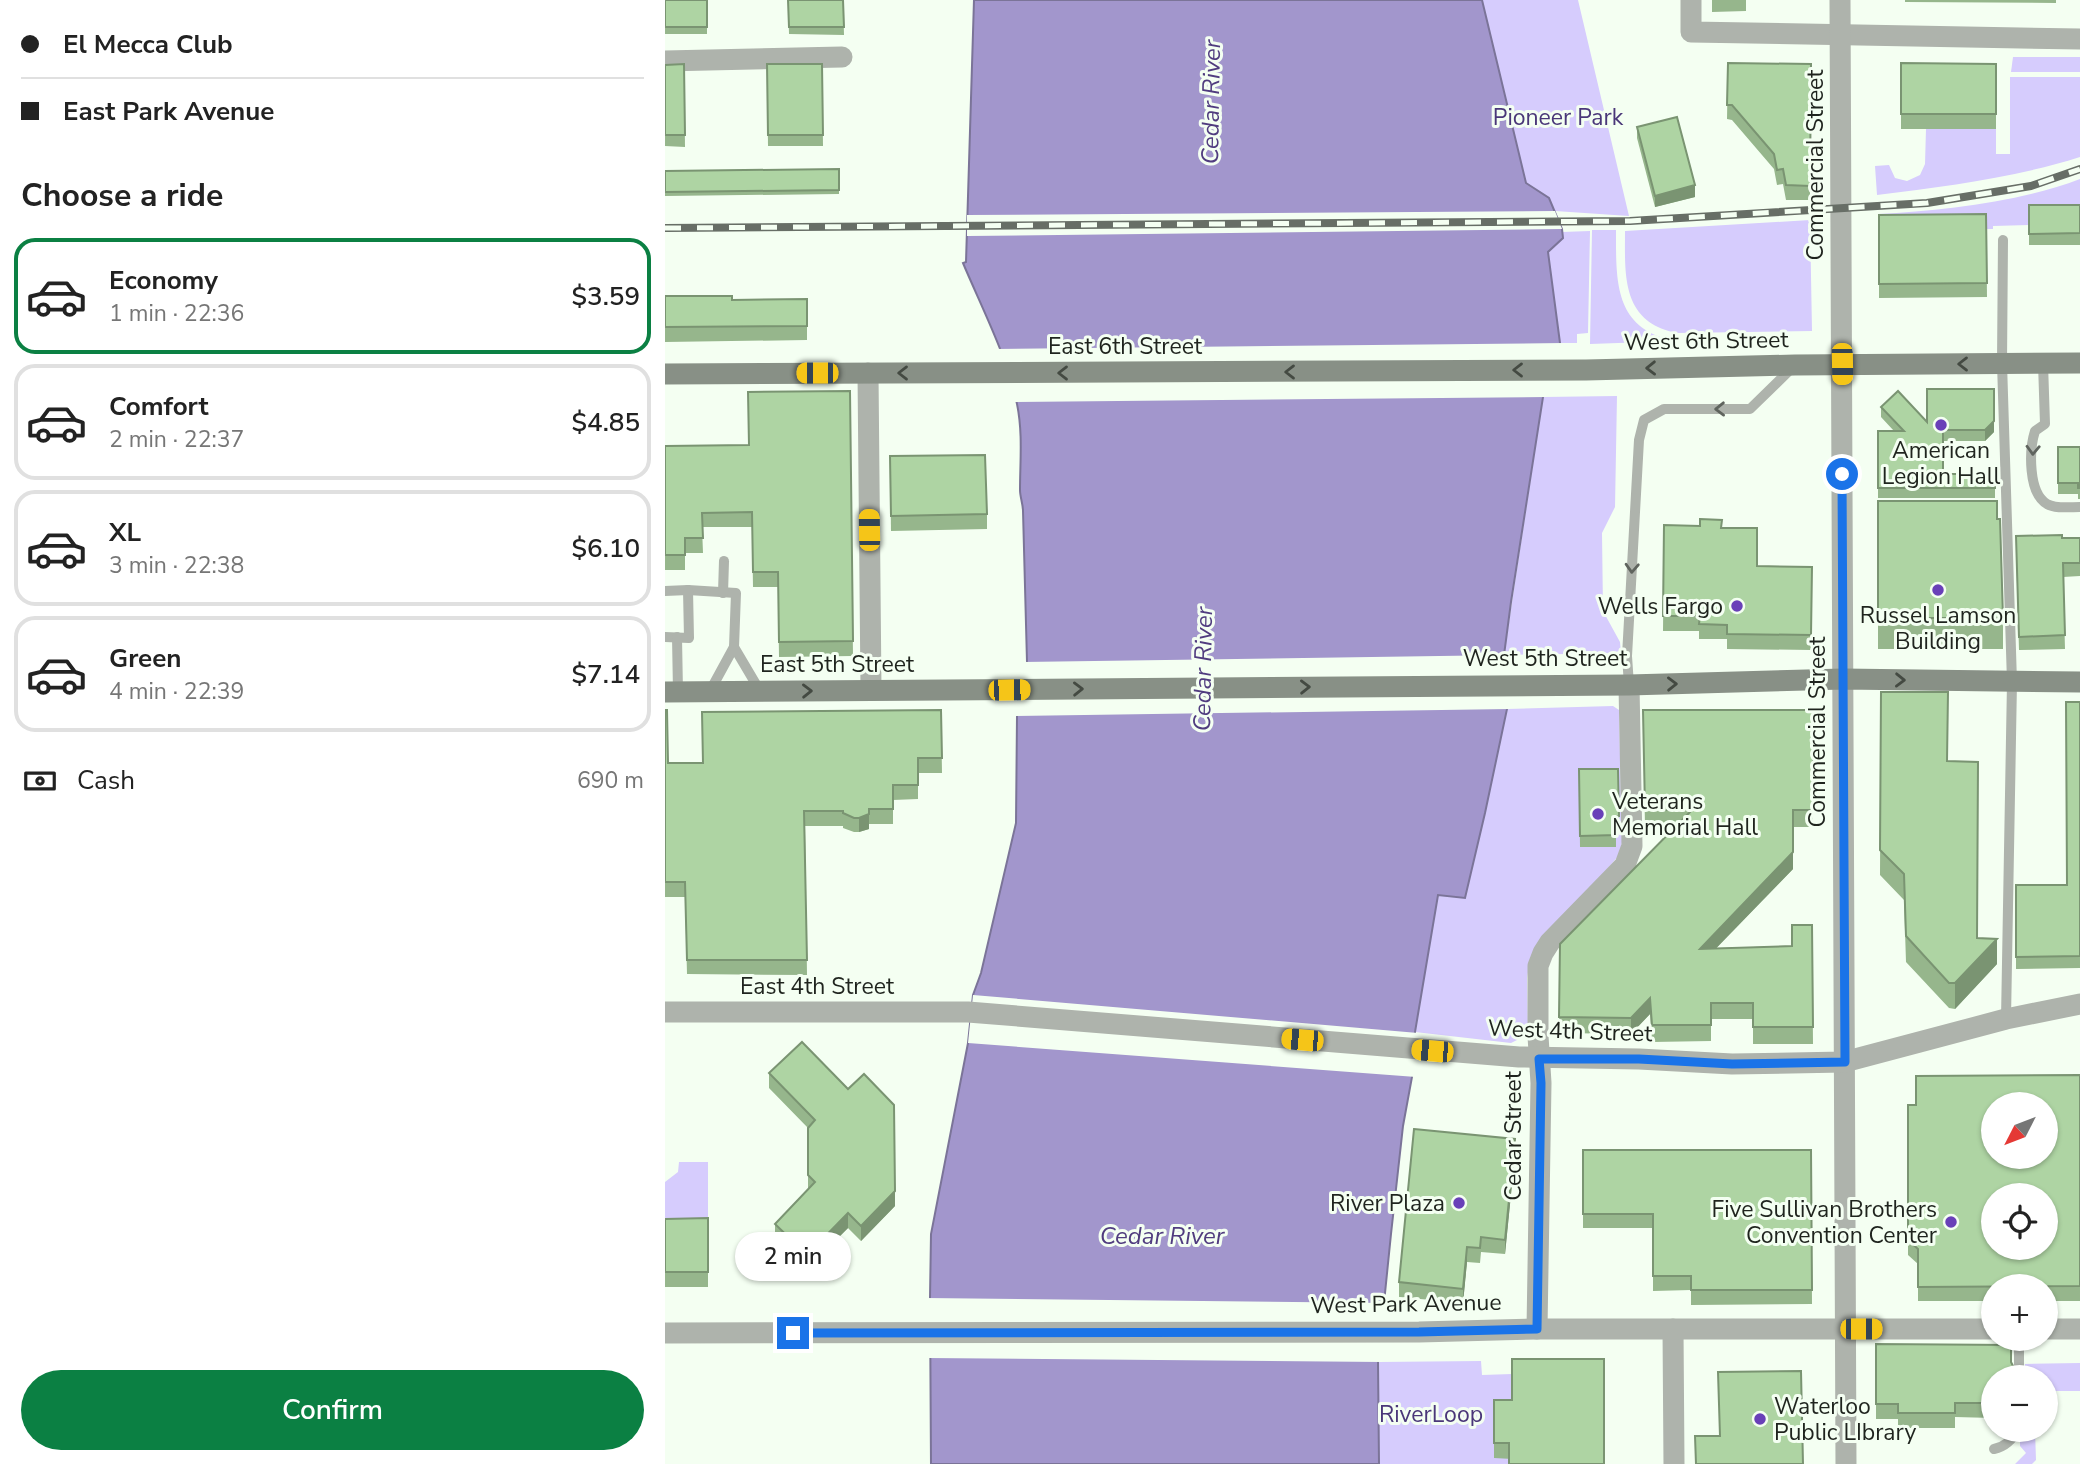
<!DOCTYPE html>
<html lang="en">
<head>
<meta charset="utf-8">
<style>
  body { margin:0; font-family:"Nunito Sans",sans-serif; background:#f2f2f2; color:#222; height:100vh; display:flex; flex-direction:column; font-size:26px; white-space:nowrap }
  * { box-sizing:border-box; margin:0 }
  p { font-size:23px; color:#767676 }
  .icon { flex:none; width:38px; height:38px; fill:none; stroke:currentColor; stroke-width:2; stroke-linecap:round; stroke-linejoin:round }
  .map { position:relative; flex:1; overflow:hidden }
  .side { display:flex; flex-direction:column; background:#fff; width:665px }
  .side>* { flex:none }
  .banner { display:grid; align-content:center; height:154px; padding:0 21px; background:#fff }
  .needle { width:46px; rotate:228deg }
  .tools { position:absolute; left:1316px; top:1092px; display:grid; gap:14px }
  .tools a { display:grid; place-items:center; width:77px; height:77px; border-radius:50%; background:#fff; box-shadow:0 2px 5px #0004; font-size:35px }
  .end { position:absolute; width:32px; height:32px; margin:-16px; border:9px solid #1a73e8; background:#fff; box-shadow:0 0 0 4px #fff }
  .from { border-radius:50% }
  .bubble { position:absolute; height:49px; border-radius:24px; background:#fff; box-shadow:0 2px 5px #0004; font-size:23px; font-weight:600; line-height:49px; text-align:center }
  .car { position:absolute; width:21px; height:42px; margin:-21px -10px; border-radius:9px; box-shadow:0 0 5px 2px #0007; background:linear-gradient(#f5c518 24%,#345 0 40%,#f5c518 0 76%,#345 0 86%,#f5c518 0) }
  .banner b { display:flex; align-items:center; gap:24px; height:66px; font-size:26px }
  .banner b+b { border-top:2px solid #e0e0e0 }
  .banner i { width:18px; height:18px; background:#222 }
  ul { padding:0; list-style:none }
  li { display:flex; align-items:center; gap:21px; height:116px; margin:0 14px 10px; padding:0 7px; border:4px solid #e0e0e0; border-radius:21px }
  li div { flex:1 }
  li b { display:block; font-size:26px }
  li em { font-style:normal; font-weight:600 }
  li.active { border-color:#0b8043 }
  li>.icon { width:63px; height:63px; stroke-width:1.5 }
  h2 { padding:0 21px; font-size:32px; line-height:84px }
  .pay { display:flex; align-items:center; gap:18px; height:77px; padding:0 21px; font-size:26px }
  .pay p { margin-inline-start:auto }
  .action { display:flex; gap:14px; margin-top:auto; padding:14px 21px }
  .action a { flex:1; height:80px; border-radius:42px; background:#0b8043; color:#fff; font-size:28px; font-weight:600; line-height:80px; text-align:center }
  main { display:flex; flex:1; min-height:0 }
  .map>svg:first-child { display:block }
  .green { fill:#d6ccfd }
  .water { fill:#a296cc; stroke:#7b7498; stroke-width:2 }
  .pier { fill:#f4fff2 }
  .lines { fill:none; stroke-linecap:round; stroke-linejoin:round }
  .service { stroke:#aeb3ac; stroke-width:10 }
  .minor { stroke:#aeb3ac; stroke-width:21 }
  .tertiary { stroke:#aeb3ac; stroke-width:21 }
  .secondary { stroke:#889086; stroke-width:21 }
  .rail-casing { stroke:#676e66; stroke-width:8 }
  .rail { stroke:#f4fff2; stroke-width:5; stroke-dasharray:16; stroke-linecap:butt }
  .wall { fill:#96b68c }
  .shaded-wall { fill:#7a9472 }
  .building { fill:#aed4a3; stroke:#7a9472; stroke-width:2; fill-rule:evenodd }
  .oneway { stroke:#444a42 }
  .oneway2 { stroke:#5f645e }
  .route { stroke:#1a73e8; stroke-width:9 }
  .poi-dot { fill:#6940b8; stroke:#f4fff2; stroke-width:2.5 }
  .labels { text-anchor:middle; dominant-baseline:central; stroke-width:6; stroke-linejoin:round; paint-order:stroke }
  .park-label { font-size:23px; fill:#4a3779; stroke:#f4fff2 }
  .street-label { font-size:23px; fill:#1f241e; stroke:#f4fff2 }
  .poi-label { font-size:23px; fill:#1f241e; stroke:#f4fff2; text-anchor:end }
  .water-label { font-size:24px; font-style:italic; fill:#503c7f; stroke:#f4fff2 }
</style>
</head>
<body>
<main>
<section class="side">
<div class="banner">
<b><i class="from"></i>El Mecca Club</b>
<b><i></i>East Park Avenue</b>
</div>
<h2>Choose a ride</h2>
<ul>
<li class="active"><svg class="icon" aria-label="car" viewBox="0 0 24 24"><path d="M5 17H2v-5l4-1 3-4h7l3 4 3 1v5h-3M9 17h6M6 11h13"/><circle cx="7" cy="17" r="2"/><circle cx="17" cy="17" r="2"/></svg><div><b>Economy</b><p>1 min · 22:36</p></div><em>$3.59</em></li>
<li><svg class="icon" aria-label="car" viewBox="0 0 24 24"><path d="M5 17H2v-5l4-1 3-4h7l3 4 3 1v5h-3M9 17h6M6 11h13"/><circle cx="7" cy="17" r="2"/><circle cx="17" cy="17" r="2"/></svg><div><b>Comfort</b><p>2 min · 22:37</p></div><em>$4.85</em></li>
<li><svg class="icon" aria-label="car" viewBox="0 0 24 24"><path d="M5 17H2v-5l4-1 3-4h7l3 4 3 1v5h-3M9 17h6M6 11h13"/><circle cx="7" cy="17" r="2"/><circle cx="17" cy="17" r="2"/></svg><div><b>XL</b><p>3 min · 22:38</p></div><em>$6.10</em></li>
<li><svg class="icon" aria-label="car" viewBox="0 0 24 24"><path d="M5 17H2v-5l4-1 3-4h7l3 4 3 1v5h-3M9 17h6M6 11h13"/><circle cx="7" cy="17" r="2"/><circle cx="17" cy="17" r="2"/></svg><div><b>Green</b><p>4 min · 22:39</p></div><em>$7.14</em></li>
</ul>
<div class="pay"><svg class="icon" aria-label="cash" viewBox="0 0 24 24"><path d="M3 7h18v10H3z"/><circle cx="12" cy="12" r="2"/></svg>Cash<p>690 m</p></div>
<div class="action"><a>Confirm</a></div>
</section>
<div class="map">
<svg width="1415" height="1464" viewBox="0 0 1415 1464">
  <rect width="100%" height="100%" fill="#f4fff2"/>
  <g class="green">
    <polygon points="817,0 913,0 964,216 890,211 884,198 861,184"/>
    <polygon points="1348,57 1415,57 1415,72 1346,72"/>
    <path d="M1345 77H1415V157C1349 178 1281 186 1212 195L1210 166 1224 165 1230 178 1242 181 1255 175 1260 164 1261 129H1331V154H1345Z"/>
    <path d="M1415 179V216H1364V225L1328 226V229L1214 230 1213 214C1276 211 1355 202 1415 179Z"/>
    <path d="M1145 220 1147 331 1012 333C956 322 960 275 960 231Z"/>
    <path d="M927 230H951C951 282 949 329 1010 341L925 344Z"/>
    <polygon points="925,231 923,333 912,334 912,343 895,343 883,252 898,238 897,232"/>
    <polygon points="952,396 950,507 937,533 938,611 955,642 956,653 839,655 878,397"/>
    <polygon points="948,706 954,710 957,842 955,854 865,960 862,978 863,1028 858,1037 846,1043 750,1032 773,894 800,898 820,813 842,709"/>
    <polygon points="14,1162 43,1162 43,1233 0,1233 0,1182 13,1172"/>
    <polygon points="816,1361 817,1375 847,1374 847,1415 829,1416 829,1458 844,1458 844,1464 714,1464 713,1362"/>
    <polygon points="1415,1363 1415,1391 1381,1391 1381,1377 1360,1377 1360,1364"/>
    <polygon points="1355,1430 1370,1430 1371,1460 1367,1464 1350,1464 1361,1453 1355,1446"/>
  </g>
  <path class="water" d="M309 0H817L861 183 884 198 897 229 898 238 883 252 895 343 878 397 846 602 839 655 842 709 820 813 800 898 773 895 750 1032 747 1077 738 1126 726 1234 713 1362 714 1464H266L265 1298 266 1234 303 1043 308 995 316 973 351 823 352 716 362 662 358 511C358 504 355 497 355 490 355 462 358 433 352 404 343 358 316 306 298 263L301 262Z"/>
  <g class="pier">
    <polygon points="890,211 897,229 302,236 302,215"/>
    <polygon points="899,343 881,397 348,402 330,349"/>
    <polygon points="842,655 845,709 349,716 358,662"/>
    <polygon points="308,995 753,1033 751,1077 303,1043"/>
    <polygon points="261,1298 723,1303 717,1362 262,1358"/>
  </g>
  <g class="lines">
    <g class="service">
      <polyline points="1338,240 1337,363 1347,682 1341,1019"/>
      <path d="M1378 363 1380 424 1370 431C1364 450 1363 493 1382 504 1390 509 1405 507 1415 507"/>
      <polyline points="23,590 71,593 69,647"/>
      <polyline points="0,591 23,590 24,638 0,637"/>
      <polyline points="58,593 59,561"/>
      <polyline points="12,637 13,692"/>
      <polyline points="964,685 962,656 974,440 979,420 999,409 1085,409 1128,367"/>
      <polyline points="45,691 69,647 95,691"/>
      <polyline points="1354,1377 1354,1339"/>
      <path d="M1329 1449C1339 1447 1348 1440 1351 1430"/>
    </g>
    <g class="minor">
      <polyline points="1026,0 1026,32 1415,39"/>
      <polyline points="0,61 177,57"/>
      <polyline points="203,373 206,690"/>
      <polyline points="872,1329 876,1083 873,1036 873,966 878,953 885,942 960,865 967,846 964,685"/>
      <polyline points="1008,1329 1009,1464"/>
    </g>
    <g class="tertiary">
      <polyline points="1175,0 1181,1464"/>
      <polyline points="0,1012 303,1012 854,1057 974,1059 1067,1064 1179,1062 1341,1019 1415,1004"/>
      <polyline points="1381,1329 1415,1329"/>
      <polyline points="0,1333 754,1332 872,1329 1328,1329"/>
    </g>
    <g class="secondary">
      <polyline points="0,374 921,370 1130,365 1415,363"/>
      <polyline points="0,692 964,685 1178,679 1415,682"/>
    </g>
    <g class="rail-casing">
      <polyline id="rail" points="0,228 965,221 1262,203 1366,186 1415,169"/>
    </g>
    <use href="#rail" class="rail"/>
  </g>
  <g class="wall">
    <rect x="0" y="0" width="42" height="34"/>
    <polygon points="123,0 178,0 179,35 124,34"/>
    <polygon points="1047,0 1081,0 1081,11 1047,12"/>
    <polygon points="1240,0 1391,0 1391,3 1240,2"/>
    <polygon points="1063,63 1146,64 1145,200 1121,200 1118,184 1112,185 1109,169 1067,120 1062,119"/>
    <polygon points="1236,63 1331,64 1331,129 1236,129"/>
    <polygon points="19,64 20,147 0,146 0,65"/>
    <polygon points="102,64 157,64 158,146 103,146"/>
    <polygon points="972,127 1030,197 990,207 972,138"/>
    <polygon points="174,169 174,194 0,196 0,171"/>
    <rect x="1364" y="205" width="51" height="40"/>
    <polygon points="1321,214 1322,297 1214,298 1214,215"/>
    <polygon points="0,296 67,300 142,299 142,340 0,342"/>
    <polygon points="185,391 188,656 114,657 113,587 88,587 87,527 37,527 38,553 20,553 20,570 0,570 0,446 84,445"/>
    <polygon points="1216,407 1262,422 1329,432 1320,441 1278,441 1278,474 1330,474 1330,498 1213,498 1213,431 1229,431 1216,417"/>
    <polygon points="1393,447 1415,447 1415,499 1413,499 1413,494 1393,494"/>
    <polygon points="225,456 322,514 322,529 226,531"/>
    <polygon points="1213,501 1332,519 1338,618 1338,649 1213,649"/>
    <polygon points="999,525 1056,528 1092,566 1147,567 1146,650 1062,649 1062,639 1034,639 1034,631 998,631"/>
    <polygon points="1415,538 1415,576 1398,577 1400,649 1354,650 1351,550"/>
    <polygon points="1216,692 1283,761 1312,938 1332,964 1290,1009 1284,1008 1241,962 1239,900 1215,875"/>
    <polygon points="1415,702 1415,968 1351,969 1351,885 1402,885"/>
    <polygon points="0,710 3,763 37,763 276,710 277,773 253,773 253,799 228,800 228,824 204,824 204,829 194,832 189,832 178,828 178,826 140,826 142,975 22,974 20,897 0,897"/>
    <polygon points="978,710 1148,710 1148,827 1128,827 1128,869 1051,948 1127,946 1147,925 1148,1044 1088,1044 1088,1019 1046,1019 1046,1041 987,1042 985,1014 966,1034 894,1033 895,944 1010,827 980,827"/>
    <polygon points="914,769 953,769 954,827 951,827 951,847 915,847"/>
    <polygon points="137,1042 230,1206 196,1241 183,1228 142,1269 110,1238 110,1224 143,1189 143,1128 104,1088 104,1073"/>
    <polygon points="1415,1075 1415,1301 1381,1301 1381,1286 1328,1286 1328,1301 1253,1301 1253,1264 1243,1255 1243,1105 1251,1105"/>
    <polygon points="918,1150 1146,1150 1147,1304 1026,1305 1026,1290 988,1291 988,1228 918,1228"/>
    <polygon points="850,1154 840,1254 816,1252 815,1263 802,1262 798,1303 734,1297 734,1282"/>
    <polygon points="43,1218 43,1287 0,1287 0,1219"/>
    <polygon points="1211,1344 1328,1377 1328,1418 1290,1417 1290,1428 1233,1428 1233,1419 1211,1419"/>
    <polygon points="829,1400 939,1464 829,1458"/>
  </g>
  <g class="shaded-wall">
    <polygon points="1030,185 1030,197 990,207 990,196"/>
    <polygon points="1329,421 1329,432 1320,441 1320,430"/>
    <polygon points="204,814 204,829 194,832 194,818"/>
    <polygon points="1128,852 1128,869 1035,965 1035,949"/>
    <polygon points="1332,939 1332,964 1290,1009 1290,983"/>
    <polygon points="985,998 985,1014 966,1034 966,1018"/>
    <polygon points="850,1139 850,1154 840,1254 840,1240"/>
    <polygon points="230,1191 230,1206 196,1241 196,1226"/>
    <polygon points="183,1213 183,1228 142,1269 142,1255"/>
    <polygon points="802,1247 802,1262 798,1303 798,1289"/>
  </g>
  <g class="building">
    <rect x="0" y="0" width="42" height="27"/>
    <polygon points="123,0 178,0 179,27 124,27"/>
    <polygon points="1063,63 1146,64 1145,186 1121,185 1118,169 1112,170 1109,154 1067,105 1062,105"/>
    <polygon points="1236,63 1331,64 1331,114 1236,114"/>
    <polygon points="19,64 20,135 0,135 0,65"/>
    <polygon points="102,64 157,64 158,135 103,135"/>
    <polygon points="1012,117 1030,185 990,196 972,127"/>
    <polygon points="174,169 174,190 0,192 0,171"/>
    <polygon points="1364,205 1415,205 1415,233 1364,234"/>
    <polygon points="1321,214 1322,283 1214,284 1214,215"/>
    <polygon points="0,296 67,296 67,300 142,299 142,326 0,327"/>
    <polygon points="1262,389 1329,389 1329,421 1320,430 1278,430 1278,474 1330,474 1330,488 1213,488 1213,431 1239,431 1216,407 1233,391 1262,422"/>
    <polygon points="185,391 188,641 114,642 113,572 88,572 87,512 37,513 38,538 20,538 20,555 0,555 0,446 84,445 83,392"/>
    <polygon points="1393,447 1415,447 1415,488 1413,488 1413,483 1393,483"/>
    <polygon points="320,455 322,514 226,516 225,456"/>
    <polygon points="1213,501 1332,501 1332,519 1335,519 1338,618 1213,618"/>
    <polygon points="1035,519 1057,520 1056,528 1092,528 1092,566 1147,567 1146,635 1062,634 1062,625 1034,624 1035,616 998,616 999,525 1035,526"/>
    <polygon points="1397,535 1397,538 1415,538 1415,563 1398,563 1400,635 1354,637 1351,536"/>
    <polygon points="1216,692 1283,692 1282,761 1313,762 1312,938 1332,939 1290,983 1284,983 1241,936 1239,874 1215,850"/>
    <polygon points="1401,702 1415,702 1415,956 1351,957 1351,885 1402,885"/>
    <polygon points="0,710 2,710 3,763 38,763 37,712 276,710 277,758 253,758 253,785 228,785 228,809 204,809 204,814 194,818 189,818 178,813 178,811 139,811 142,960 22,960 20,882 0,882"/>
    <polygon points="978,710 1148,710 1148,810 1128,810 1128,852 1035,949 1127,946 1127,925 1147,925 1148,1027 1088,1027 1088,1003 1046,1003 1046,1025 987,1025 985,998 966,1018 894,1017 895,944 1027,810 980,810"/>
    <polygon points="914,769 953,769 954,816 951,816 951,835 915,836"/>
    <polygon points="137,1042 183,1089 199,1074 229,1105 230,1191 196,1226 183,1213 142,1255 110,1224 150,1182 143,1175 143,1128 150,1120 104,1073"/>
    <path d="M1415 1075V1286L1253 1287V1249L1243 1240V1105H1251V1076ZM1328 1104H1381V1157H1328ZM1328 1195H1381V1248H1328Z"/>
    <polygon points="749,1129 850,1139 840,1240 816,1237 815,1248 802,1247 798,1289 734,1282"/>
    <polygon points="918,1150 1146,1150 1147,1290 1026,1290 1026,1276 988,1276 988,1214 918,1214"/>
    <polygon points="43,1218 43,1272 0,1272 0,1219"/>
    <polygon points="1211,1344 1346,1345 1346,1362 1349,1368 1349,1377 1328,1377 1328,1403 1290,1403 1290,1413 1233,1413 1233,1404 1211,1404"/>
    <polygon points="847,1359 939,1359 939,1464 844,1464 844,1443 829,1443 829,1400 847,1400"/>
    <polygon points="1136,1371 1138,1464 1031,1464 1030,1436 1055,1436 1053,1372"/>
  </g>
  <defs><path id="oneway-chevron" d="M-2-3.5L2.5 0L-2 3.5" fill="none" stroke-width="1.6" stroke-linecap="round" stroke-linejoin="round" transform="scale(1.75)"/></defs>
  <g class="oneway">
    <use href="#oneway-chevron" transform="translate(1298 364) rotate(180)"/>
    <use href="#oneway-chevron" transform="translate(986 368) rotate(179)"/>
    <use href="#oneway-chevron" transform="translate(853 370) rotate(180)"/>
    <use href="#oneway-chevron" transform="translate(625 372) rotate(180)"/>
    <use href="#oneway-chevron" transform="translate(238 373) rotate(-180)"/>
    <use href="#oneway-chevron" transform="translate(398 373) rotate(180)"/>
    <use href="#oneway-chevron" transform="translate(1235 680) rotate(1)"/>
    <use href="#oneway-chevron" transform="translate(1007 684) rotate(-1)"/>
    <use href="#oneway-chevron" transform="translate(640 687) rotate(-1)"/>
    <use href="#oneway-chevron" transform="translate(413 689) rotate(-1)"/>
    <use href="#oneway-chevron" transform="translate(142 691) rotate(-1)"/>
  </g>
  <g class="oneway2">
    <use href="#oneway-chevron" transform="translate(1055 409) rotate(179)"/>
    <use href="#oneway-chevron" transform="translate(1368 450) rotate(92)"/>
    <use href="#oneway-chevron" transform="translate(967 568) rotate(93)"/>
  </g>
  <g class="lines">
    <polyline class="route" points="128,1333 754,1332 872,1329 876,1083 874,1059 974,1059 1067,1064 1180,1062 1177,474"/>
  </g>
  <g class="poi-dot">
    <circle cx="1276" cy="425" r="7"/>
    <circle cx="1273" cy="590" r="7"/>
    <circle cx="1072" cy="606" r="7"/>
    <circle cx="933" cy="814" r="7"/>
    <circle cx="794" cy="1203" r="7"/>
    <circle cx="1286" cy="1222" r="7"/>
    <circle cx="1095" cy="1419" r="7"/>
  </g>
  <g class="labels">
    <g class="park-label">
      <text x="893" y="117">Pioneer Park</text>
      <text x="766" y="1414">RiverLoop</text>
    </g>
    <g class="street-label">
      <text transform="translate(1150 165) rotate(-90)">Commercial Street</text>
      <text transform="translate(1041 341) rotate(-1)">West 6th Street</text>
      <text x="460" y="346">East 6th Street</text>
      <text x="880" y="658">West 5th Street</text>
      <text x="172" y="664">East 5th Street</text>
      <text transform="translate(1152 732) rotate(-90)">Commercial Street</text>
      <text x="152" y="986">East 4th Street</text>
      <text transform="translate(905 1031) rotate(2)">West 4th Street</text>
      <text transform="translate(848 1136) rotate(-90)">Cedar Street</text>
      <text transform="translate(741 1304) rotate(-1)">West Park Avenue</text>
    </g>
    <g class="poi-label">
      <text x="1276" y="450" text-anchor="middle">American<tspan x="1276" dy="26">Legion Hall</tspan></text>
      <text x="1058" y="606">Wells Fargo</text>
      <text x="1273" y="615" text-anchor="middle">Russel Lamson<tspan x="1273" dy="26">Building</tspan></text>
      <text x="947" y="801" text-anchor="start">Veterans<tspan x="947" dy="26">Memorial Hall</tspan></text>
      <text x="780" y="1203">River Plaza</text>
      <text x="1272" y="1209">Five Sullivan Brothers<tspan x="1272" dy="26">Convention Center</tspan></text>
      <text x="1109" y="1406" text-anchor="start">Waterloo<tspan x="1109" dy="26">Public LIbrary</tspan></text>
    </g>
    <g class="water-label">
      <text transform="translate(546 102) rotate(-89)">Cedar River</text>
      <text transform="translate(538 669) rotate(-89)">Cedar River</text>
      <text x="497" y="1236">Cedar River</text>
    </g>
  </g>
</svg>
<div class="tools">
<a><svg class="needle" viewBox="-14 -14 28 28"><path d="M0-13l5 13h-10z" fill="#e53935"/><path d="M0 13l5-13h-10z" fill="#767676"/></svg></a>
<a><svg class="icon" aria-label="locate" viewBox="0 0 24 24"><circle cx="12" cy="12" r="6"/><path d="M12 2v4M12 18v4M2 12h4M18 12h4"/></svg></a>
<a>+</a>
<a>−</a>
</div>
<i class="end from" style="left:1177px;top:474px"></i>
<i class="end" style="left:128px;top:1333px"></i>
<div class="bubble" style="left:70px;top:1232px;width:116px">2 min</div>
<i class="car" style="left:1177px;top:364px;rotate:179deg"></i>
<i class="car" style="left:152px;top:373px;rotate:270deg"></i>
<i class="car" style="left:204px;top:530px;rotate:359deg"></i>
<i class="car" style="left:344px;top:690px;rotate:89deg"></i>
<i class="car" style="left:637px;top:1040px;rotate:275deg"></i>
<i class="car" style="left:767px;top:1051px;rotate:275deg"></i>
<i class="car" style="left:1196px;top:1329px;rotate:90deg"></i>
</div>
</main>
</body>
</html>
